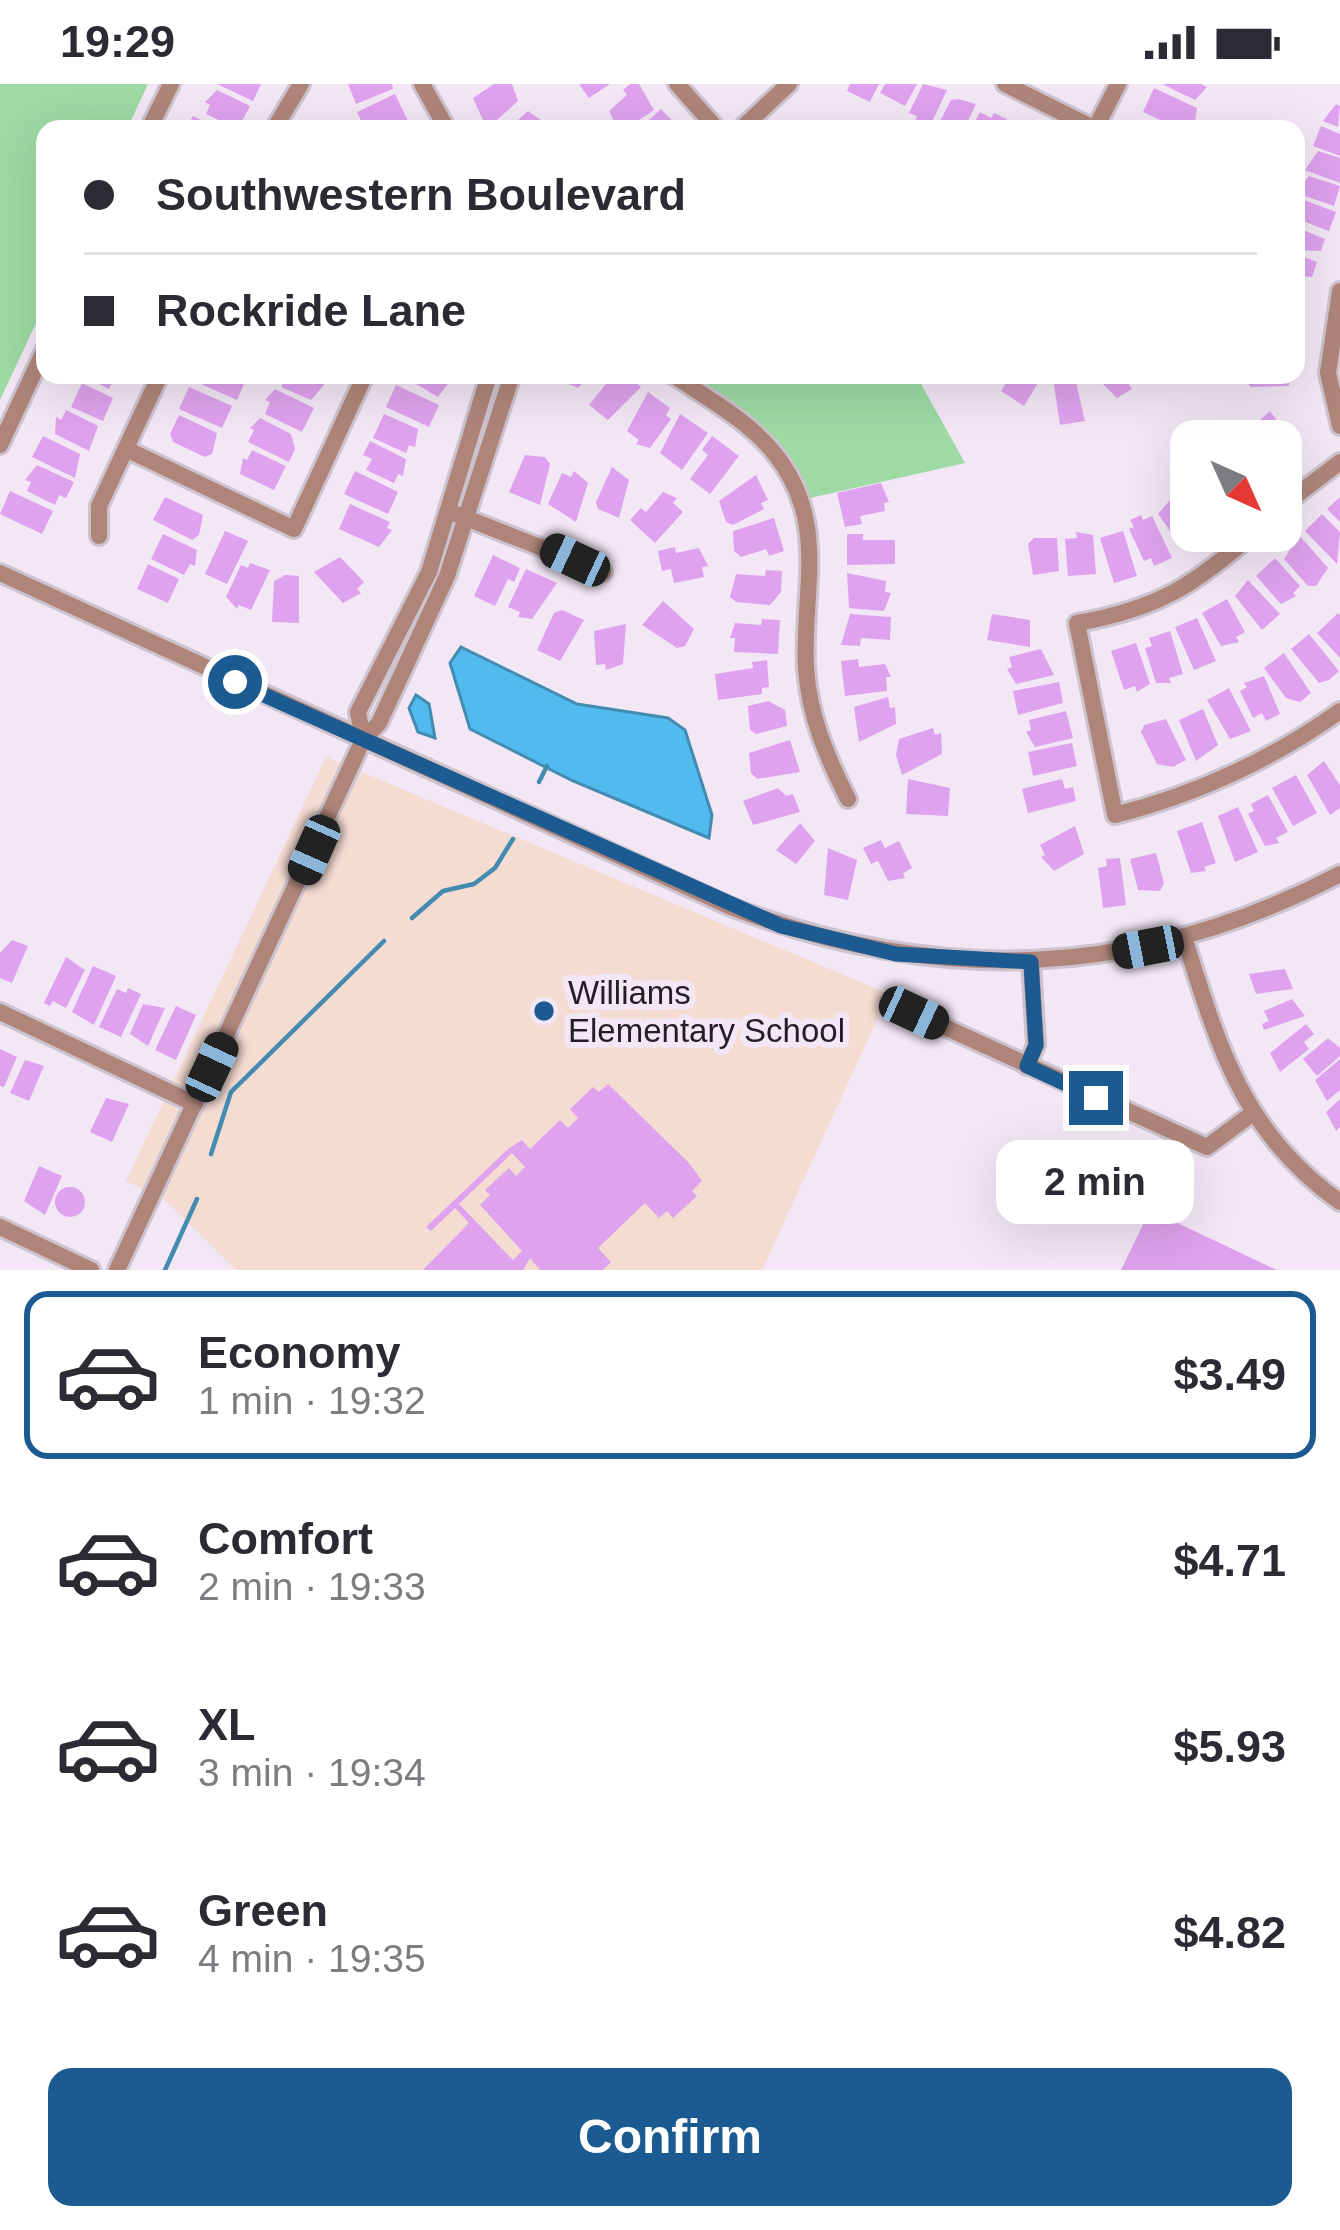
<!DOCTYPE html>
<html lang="en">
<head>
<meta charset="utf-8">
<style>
  body { margin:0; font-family:Arial,sans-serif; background:#f2f2f3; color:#2b2b33; height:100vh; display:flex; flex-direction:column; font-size:45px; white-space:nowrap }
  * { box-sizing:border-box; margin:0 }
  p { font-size:39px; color:#7c7c81 }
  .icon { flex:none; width:66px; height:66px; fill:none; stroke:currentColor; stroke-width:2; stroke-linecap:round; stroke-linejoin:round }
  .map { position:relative; height:1186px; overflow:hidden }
  .sheet { display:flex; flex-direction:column; background:#fff; flex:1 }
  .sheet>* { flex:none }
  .top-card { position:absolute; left:36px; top:36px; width:1269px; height:264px; border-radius:24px; box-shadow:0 12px 48px #0002; display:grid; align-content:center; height:264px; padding:0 48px; background:#fff }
  .needle { width:78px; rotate:135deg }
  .buttons { position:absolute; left:1170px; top:336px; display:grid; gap:24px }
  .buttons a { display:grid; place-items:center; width:132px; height:132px; border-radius:24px; background:#fff; box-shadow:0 12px 48px #0002; font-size:60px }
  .end { position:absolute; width:54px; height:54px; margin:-27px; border:15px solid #1b5b91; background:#fff; box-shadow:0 0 0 6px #fff }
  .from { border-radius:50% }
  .bubble { position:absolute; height:84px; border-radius:24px; background:#fff; box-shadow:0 12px 48px #0002; font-size:39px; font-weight:700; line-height:84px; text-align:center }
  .car { position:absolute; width:36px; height:72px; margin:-36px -18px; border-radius:15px; box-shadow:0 0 9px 3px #0007; background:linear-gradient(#222 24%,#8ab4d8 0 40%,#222 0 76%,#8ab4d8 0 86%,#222 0) }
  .top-card b { display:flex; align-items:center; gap:42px; height:114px; font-size:45px }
  .top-card b+b { border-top:3px solid #e1e1e2 }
  .top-card i { width:30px; height:30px; background:#2b2b33 }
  ul { padding:21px 0 0; list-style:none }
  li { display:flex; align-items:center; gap:36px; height:168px; margin:0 24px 18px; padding:0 24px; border:6px solid transparent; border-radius:24px }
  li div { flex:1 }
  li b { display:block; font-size:45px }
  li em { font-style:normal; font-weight:700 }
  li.selected { border-color:#1b5b91 }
  li>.icon { width:108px; height:108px; stroke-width:1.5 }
  .cta { display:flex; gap:24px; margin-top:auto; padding:24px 48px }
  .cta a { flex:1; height:138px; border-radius:24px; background:#1b5b91; color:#fff; font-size:48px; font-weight:700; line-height:138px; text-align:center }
  .status { display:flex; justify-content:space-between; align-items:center; height:84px; padding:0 60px; background:#fff; direction:ltr }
  .status svg { height:33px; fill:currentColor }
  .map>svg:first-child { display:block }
  .education { fill:#f5dcd3 }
  .green { fill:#9ddaa4 }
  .water { fill:#51baee; stroke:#438bb1; stroke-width:3 }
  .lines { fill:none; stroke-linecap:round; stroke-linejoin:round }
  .stream { stroke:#438bb1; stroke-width:4.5 }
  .building { fill:#dfa2ee; fill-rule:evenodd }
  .minor-casing { stroke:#cdc3cf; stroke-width:22 }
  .minor { stroke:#af857a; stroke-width:16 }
  .route { stroke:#1b5b91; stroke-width:15 }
  .poi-dot { fill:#1b5b91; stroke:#f3e7f5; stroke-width:4.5 }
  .labels { text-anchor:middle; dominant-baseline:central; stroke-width:12; stroke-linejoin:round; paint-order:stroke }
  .poi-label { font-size:33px; fill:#221e23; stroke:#f3e7f5; text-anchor:start }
</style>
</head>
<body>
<div class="status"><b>19:29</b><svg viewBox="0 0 49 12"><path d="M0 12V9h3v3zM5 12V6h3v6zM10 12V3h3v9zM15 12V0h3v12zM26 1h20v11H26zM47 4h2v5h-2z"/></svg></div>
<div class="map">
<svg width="1340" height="1186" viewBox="0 0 1340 1186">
  <rect width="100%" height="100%" fill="#f3e7f5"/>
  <polygon class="education" points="326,673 889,910 762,1186 236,1186 166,1117 126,1097"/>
  <g class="green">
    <polygon points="0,0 148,0 127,45 45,45 45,220 0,316"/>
    <polygon points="691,291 916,291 965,379 810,414 781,361"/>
  </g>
  <g class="water">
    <polygon points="461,563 577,620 668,634 685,646 712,731 709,754 573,697 470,645 450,579"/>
    <polygon points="416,611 429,620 435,654 418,648 409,624"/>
  </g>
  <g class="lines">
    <g class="stream">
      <polyline points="539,698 547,682"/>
      <polyline points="412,834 443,807 474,800 495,784 513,755"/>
      <polyline points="211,1070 231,1008 384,857"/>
      <polyline points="165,1186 197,1115"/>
    </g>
  </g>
  <g class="building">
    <polygon points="217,0 261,0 253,17"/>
    <polygon points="348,0 392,0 393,5 356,20"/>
    <polygon points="494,0 512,0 518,17 487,45 473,14"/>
    <polygon points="579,0 610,0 589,14"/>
    <polygon points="630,0 639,0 654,26 626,45 621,39 617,43 609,27 627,11 623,6"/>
    <polygon points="850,0 879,0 870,18 847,7"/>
    <polygon points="885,0 917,0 905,22 880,9"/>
    <polygon points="923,0 947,6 931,40 915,38 917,32 909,29"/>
    <polygon points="1162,0 1201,0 1207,3 1195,16"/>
    <polygon points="1154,4 1197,24 1194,45 1180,45 1143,28"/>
    <polygon points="217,6 250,22 238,45 206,30 210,21 205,18"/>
    <polygon points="395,10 410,41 353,45 363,41 357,28"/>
    <polygon points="958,15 976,20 964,45 936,45 951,16"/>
    <polygon points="1336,20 1340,22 1338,43 1323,37"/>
    <polygon points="661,25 680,45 648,45 653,40 649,36"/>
    <polygon points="528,27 545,39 544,45 508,45"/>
    <polygon points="980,28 991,34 994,29 1007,35 1002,45 971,45"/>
    <polygon points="193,32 219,45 186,45"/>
    <polygon points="1321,42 1340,50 1340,72 1313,62"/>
    <polygon points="1318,67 1340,74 1340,99 1305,86"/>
    <polygon points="1309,92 1340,102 1334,122 1296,109"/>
    <polygon points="1304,116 1336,128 1329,147 1297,135 1296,119 1302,122"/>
    <polygon points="1296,143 1325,155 1321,167 1296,166"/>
    <polygon points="1296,170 1317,178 1312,193 1296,192"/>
    <polygon points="80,291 124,291 121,297 115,294 109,305"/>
    <polygon points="204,291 241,291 247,293 237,316 201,300"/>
    <polygon points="286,291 320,291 329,295 311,316 281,303"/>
    <polygon points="401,291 447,291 450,297 438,313"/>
    <polygon points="565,291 590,291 578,304 564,298"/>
    <polygon points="613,291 626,291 641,303 608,336 589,321"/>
    <polygon points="1011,291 1041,294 1024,322 1001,307"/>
    <polygon points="1094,291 1139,291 1129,301 1132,305 1117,314"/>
    <polygon points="1244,291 1289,291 1289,302 1250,303"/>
    <polygon points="1053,294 1075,294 1085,337 1060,341"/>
    <polygon points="82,299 113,314 103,337 71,323"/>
    <polygon points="396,301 439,321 429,343 386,323"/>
    <polygon points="189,303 232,322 222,344 179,325"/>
    <polygon points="275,305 314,324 302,348 265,330 270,318 265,316"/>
    <polygon points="648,308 670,324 666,331 671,335 650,364 636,360 639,356 627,347"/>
    <polygon points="66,326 98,342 89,367 55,350 56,333 61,336"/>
    <polygon points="1270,327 1297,363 1281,380 1281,357 1263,357 1252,343"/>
    <polygon points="384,330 418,345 415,363 409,361 406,369 373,354"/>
    <polygon points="680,330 708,349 682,386 660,369"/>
    <polygon points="179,331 217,349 212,370 205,373 173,358 170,350"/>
    <polygon points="260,334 291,350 295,365 289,378 248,358 254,346 250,344"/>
    <polygon points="43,352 80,370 75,394 32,373"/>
    <polygon points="712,352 739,372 710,410 690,395 708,371 702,366"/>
    <polygon points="370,357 406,375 403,392 398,390 394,399 366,386 372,375 363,371"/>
    <polygon points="252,366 286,382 274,406 240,390 243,374 247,376"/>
    <polygon points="525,371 545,373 550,380 540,421 509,408"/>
    <polygon points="37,381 74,398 66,414 59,411 55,421 27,407 31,398 25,396"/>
    <polygon points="612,383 629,396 619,434 598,425 596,418"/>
    <polygon points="355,387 398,408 388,430 344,410"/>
    <polygon points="574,387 588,399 576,438 548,420 562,389 571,393"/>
    <polygon points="756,391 768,416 761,419 764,425 733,441 726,438 719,417"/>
    <polygon points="1191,396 1191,419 1179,406"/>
    <polygon points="881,399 889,418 884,419 885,427 860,432 862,440 845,443 837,409"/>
    <polygon points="10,407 53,427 42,450 0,430"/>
    <polygon points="663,408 677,414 673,419 683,428 655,459 630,436 641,424 646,428"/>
    <polygon points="165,413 203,431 199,451 192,456 153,436"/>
    <polygon points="1340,413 1340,438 1327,425"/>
    <polygon points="1171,415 1179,415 1191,432 1191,447 1207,447 1182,464 1158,430"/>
    <polygon points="350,420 390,438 387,444 392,446 379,463 339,445"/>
    <polygon points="1322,430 1340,448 1337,480 1305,447"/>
    <polygon points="1141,431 1143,436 1152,432 1172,474 1154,482 1151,474 1144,477 1129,445 1134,443 1130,436"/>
    <polygon points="774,434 784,467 769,472 766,465 741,473 734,467 733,447"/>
    <polygon points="225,447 248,457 227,500 205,490"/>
    <polygon points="1123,447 1137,492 1114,499 1100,454"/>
    <polygon points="1076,448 1093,451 1096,490 1068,492 1065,455 1077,454"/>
    <polygon points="163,450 197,466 195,482 190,480 184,491 151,475"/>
    <polygon points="847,450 863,450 863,456 895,456 895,480 847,481"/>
    <polygon points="1299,451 1328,484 1316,502 1308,502 1284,475"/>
    <polygon points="1034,454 1057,454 1059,487 1033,491 1028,460"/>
    <polygon points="675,463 676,469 699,464 708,482 702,483 704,493 674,499 671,485 662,487 658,467"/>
    <polygon points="493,471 520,484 514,498 508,495 495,522 474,512"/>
    <polygon points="340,473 364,498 357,505 361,509 343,519 314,488"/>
    <polygon points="1275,474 1300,502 1293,509 1296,512 1281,520 1256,492"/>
    <polygon points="250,479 270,486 251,526 239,521 237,525 226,513 241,481 248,484"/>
    <polygon points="148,480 179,495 168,519 137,505"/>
    <polygon points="526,485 557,499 532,535 518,533 520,528 508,523"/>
    <polygon points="766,486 782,487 781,508 770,521 736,518 730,513 736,490 765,492"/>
    <polygon points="847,489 886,497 885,508 891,509 884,527 849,524"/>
    <polygon points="285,491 299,492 299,539 272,538 274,497"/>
    <polygon points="1248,496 1280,530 1262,546 1235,512"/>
    <polygon points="1227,515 1245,548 1236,553 1239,558 1221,562 1202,529"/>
    <polygon points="663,517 694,545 685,562 677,564 642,541"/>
    <polygon points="562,526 584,536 560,577 537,566 554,529"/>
    <polygon points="1338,529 1340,531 1340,574 1317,549"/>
    <polygon points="850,530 891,533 890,556 861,554 860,562 841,561"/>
    <polygon points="992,530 1030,536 1030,563 987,556"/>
    <polygon points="1197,534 1216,577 1194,586 1175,543"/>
    <polygon points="762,535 780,536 778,570 734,568 735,554 730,554 735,539 761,541"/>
    <polygon points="626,540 623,580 606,586 605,580 596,581 594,547"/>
    <polygon points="1170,547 1183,590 1169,594 1171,599 1156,599 1145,564 1152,562 1149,554"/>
    <polygon points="1309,550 1339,587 1329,596 1319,599 1291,565"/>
    <polygon points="1136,559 1150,600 1137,608 1135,602 1124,606 1111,567"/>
    <polygon points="1041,565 1054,591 1016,600 1007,585 1012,583 1009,573"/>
    <polygon points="1284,569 1311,609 1300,618 1286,614 1264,584"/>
    <polygon points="858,575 859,583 885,580 891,593 886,593 887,607 845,612 841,577"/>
    <polygon points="767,576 769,603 762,604 762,610 718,616 715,590 753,584 752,578"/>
    <polygon points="1264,592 1280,630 1266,637 1262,629 1253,634 1240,607 1247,603 1244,599"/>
    <polygon points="1059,598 1063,619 1018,631 1013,607"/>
    <polygon points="1229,604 1251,647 1230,655 1207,616"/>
    <polygon points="888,613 890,624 895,623 896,640 859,658 854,623"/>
    <polygon points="768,617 785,626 787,642 756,650 750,646 748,622"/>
    <polygon points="1203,625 1218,661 1196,677 1179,636"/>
    <polygon points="1066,627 1073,654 1035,663 1026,648 1031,646 1029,636"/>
    <polygon points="1166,635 1186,676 1173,683 1157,680 1141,648 1144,641"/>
    <polygon points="933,644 935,651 941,649 942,670 902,691 896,671 899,655"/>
    <polygon points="790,656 800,688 757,695 751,689 749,669"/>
    <polygon points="1072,659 1077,682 1033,692 1028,668"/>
    <polygon points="1324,677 1340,701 1340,724 1330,731 1307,691"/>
    <polygon points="1296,691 1317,729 1293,742 1272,704"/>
    <polygon points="908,695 950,704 948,732 906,730"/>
    <polygon points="1062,695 1065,705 1073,703 1076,717 1028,729 1022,705"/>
    <polygon points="778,704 786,712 793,710 800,728 753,741 743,717"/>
    <polygon points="1268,711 1288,748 1276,754 1279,759 1265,762 1248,730 1254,727 1251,720"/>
    <polygon points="1238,723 1258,768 1235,778 1218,732"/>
    <polygon points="1202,738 1216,779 1204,783 1206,787 1191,789 1177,747"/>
    <polygon points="800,739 815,757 796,780 776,766"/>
    <polygon points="1075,742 1084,770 1054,787 1041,773 1045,771 1040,761"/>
    <polygon points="881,756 885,764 899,757 912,784 903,789 905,794 888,797 878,777 871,780 863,764"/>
    <polygon points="828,764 857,776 848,816 824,811"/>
    <polygon points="1156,769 1164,799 1160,807 1138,806 1130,775"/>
    <polygon points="1120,774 1126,821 1103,824 1098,784 1107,782 1106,775"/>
    <polygon points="12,856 28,862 12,899 0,894 0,869"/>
    <polygon points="66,873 85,886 66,924 53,917 50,922 44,919"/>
    <polygon points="93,882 116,892 94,941 72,928"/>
    <polygon points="1285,885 1293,905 1256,910 1249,890"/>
    <polygon points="128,904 141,910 121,953 99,943 117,905 126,909"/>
    <polygon points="1292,915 1305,932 1264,946 1262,940 1269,937 1264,927"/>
    <polygon points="143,920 165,924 148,962 130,950"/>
    <polygon points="176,922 196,931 176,976 155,966"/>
    <polygon points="1306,940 1314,950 1304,958 1309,965 1280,988 1270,969"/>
    <polygon points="1328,954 1340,964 1340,972 1317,992 1303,975"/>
    <polygon points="0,965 17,973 4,1003 0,1002"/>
    <polygon points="1340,975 1340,1006 1327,1017 1315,996"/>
    <polygon points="25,976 44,982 29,1017 10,1009"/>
    <path d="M608 1000 689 1079 702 1097 692 1107 697 1112 673 1134 667 1127 659 1134 645 1119 598 1164 611 1178 603 1186H540L530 1174 523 1186H423L469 1139 455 1124 431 1147 426 1143 508 1065 522 1056 530 1065 560 1036 568 1044 578 1034 570 1025 593 1003 599 1008ZM512 1069 525 1083 516 1092 509 1084 485 1106 490 1111 480 1121 522 1167 513 1176 459 1120Z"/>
    <polygon points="106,1014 129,1020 112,1058 90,1048"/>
    <polygon points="1340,1015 1340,1043 1336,1047 1326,1028"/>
    <polygon points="39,1082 62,1092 45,1131 24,1117"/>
    <circle cx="70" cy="1118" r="15"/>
    <polygon points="1150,1126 1277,1186 1121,1186"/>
  </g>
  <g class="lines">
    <g class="minor-casing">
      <g id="minor">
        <polyline points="422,0 447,45"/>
        <polyline points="677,0 717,45"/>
        <polyline points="1005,0 1095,45"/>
        <polyline points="149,45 171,0"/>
        <polyline points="274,45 301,0"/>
        <polyline points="741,45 789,0"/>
        <polyline points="1095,45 1118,0"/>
        <polyline points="1340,207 1328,289 1340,342"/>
        <path d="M673 291C708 315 749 337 775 370 829 438 802 506 806 584 809 632 827 673 848 715"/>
        <polyline points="0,361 45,265"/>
        <polyline points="126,365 294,445 365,291"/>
        <polyline points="1281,423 1340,378"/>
        <polyline points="456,430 603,488"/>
        <path d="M1256 447C1195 501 1158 525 1077 539L1115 731C1198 710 1270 677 1340 627"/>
        <polyline points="99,452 99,422 160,291"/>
        <path d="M0 489 731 823C941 903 1141 894 1340 790"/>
        <polyline points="363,656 358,628 429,488 489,291"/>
        <path d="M1185 856C1219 964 1243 1049 1340 1118"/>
        <polyline points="890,918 1207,1063 1253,1029"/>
        <polyline points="0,928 195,1020"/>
        <polyline points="1027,982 1036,961 1031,878"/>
        <polyline points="0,1143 91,1186"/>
        <polyline points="117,1186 363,656 379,639 447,492 512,291"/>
      </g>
    </g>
    <use href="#minor" class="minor"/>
  </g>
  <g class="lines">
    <polyline class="route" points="235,598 781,842 896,870 1031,878 1036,961 1027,982 1096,1014"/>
  </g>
  <circle class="poi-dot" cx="544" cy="927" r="12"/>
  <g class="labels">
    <g class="poi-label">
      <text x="568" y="908">Williams<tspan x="568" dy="38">Elementary School</tspan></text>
    </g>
  </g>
</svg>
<div class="buttons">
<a><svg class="needle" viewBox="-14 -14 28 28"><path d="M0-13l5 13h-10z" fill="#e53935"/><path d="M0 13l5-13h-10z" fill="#7c7c81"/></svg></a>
</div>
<i class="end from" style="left:235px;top:598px"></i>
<i class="end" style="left:1096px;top:1014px"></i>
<div class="bubble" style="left:996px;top:1056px;width:198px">2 min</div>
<i class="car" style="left:575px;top:476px;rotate:295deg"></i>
<i class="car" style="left:314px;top:766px;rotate:204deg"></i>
<i class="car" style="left:1148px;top:863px;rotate:259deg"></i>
<i class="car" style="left:914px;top:929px;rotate:115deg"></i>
<i class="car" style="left:212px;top:983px;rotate:25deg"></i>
<div class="top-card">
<b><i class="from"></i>Southwestern Boulevard</b>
<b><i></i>Rockride Lane</b>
</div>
</div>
<section class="sheet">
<ul>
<li class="selected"><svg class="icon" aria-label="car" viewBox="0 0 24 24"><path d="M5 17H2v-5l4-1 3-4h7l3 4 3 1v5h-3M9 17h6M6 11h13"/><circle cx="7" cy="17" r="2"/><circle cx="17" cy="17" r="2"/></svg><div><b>Economy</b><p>1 min · 19:32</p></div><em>$3.49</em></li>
<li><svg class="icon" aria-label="car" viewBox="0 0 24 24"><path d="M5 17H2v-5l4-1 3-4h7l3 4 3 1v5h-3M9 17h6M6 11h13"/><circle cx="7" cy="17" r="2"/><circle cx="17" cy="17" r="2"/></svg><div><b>Comfort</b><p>2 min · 19:33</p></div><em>$4.71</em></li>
<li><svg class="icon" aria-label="car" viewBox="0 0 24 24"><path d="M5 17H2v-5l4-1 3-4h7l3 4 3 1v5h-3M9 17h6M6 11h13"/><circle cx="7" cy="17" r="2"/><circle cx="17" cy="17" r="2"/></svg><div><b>XL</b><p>3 min · 19:34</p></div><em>$5.93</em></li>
<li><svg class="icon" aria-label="car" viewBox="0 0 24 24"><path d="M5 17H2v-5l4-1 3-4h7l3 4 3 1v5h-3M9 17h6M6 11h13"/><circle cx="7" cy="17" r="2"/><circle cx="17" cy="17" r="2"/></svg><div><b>Green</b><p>4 min · 19:35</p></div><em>$4.82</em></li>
</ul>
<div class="cta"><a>Confirm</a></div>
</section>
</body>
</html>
